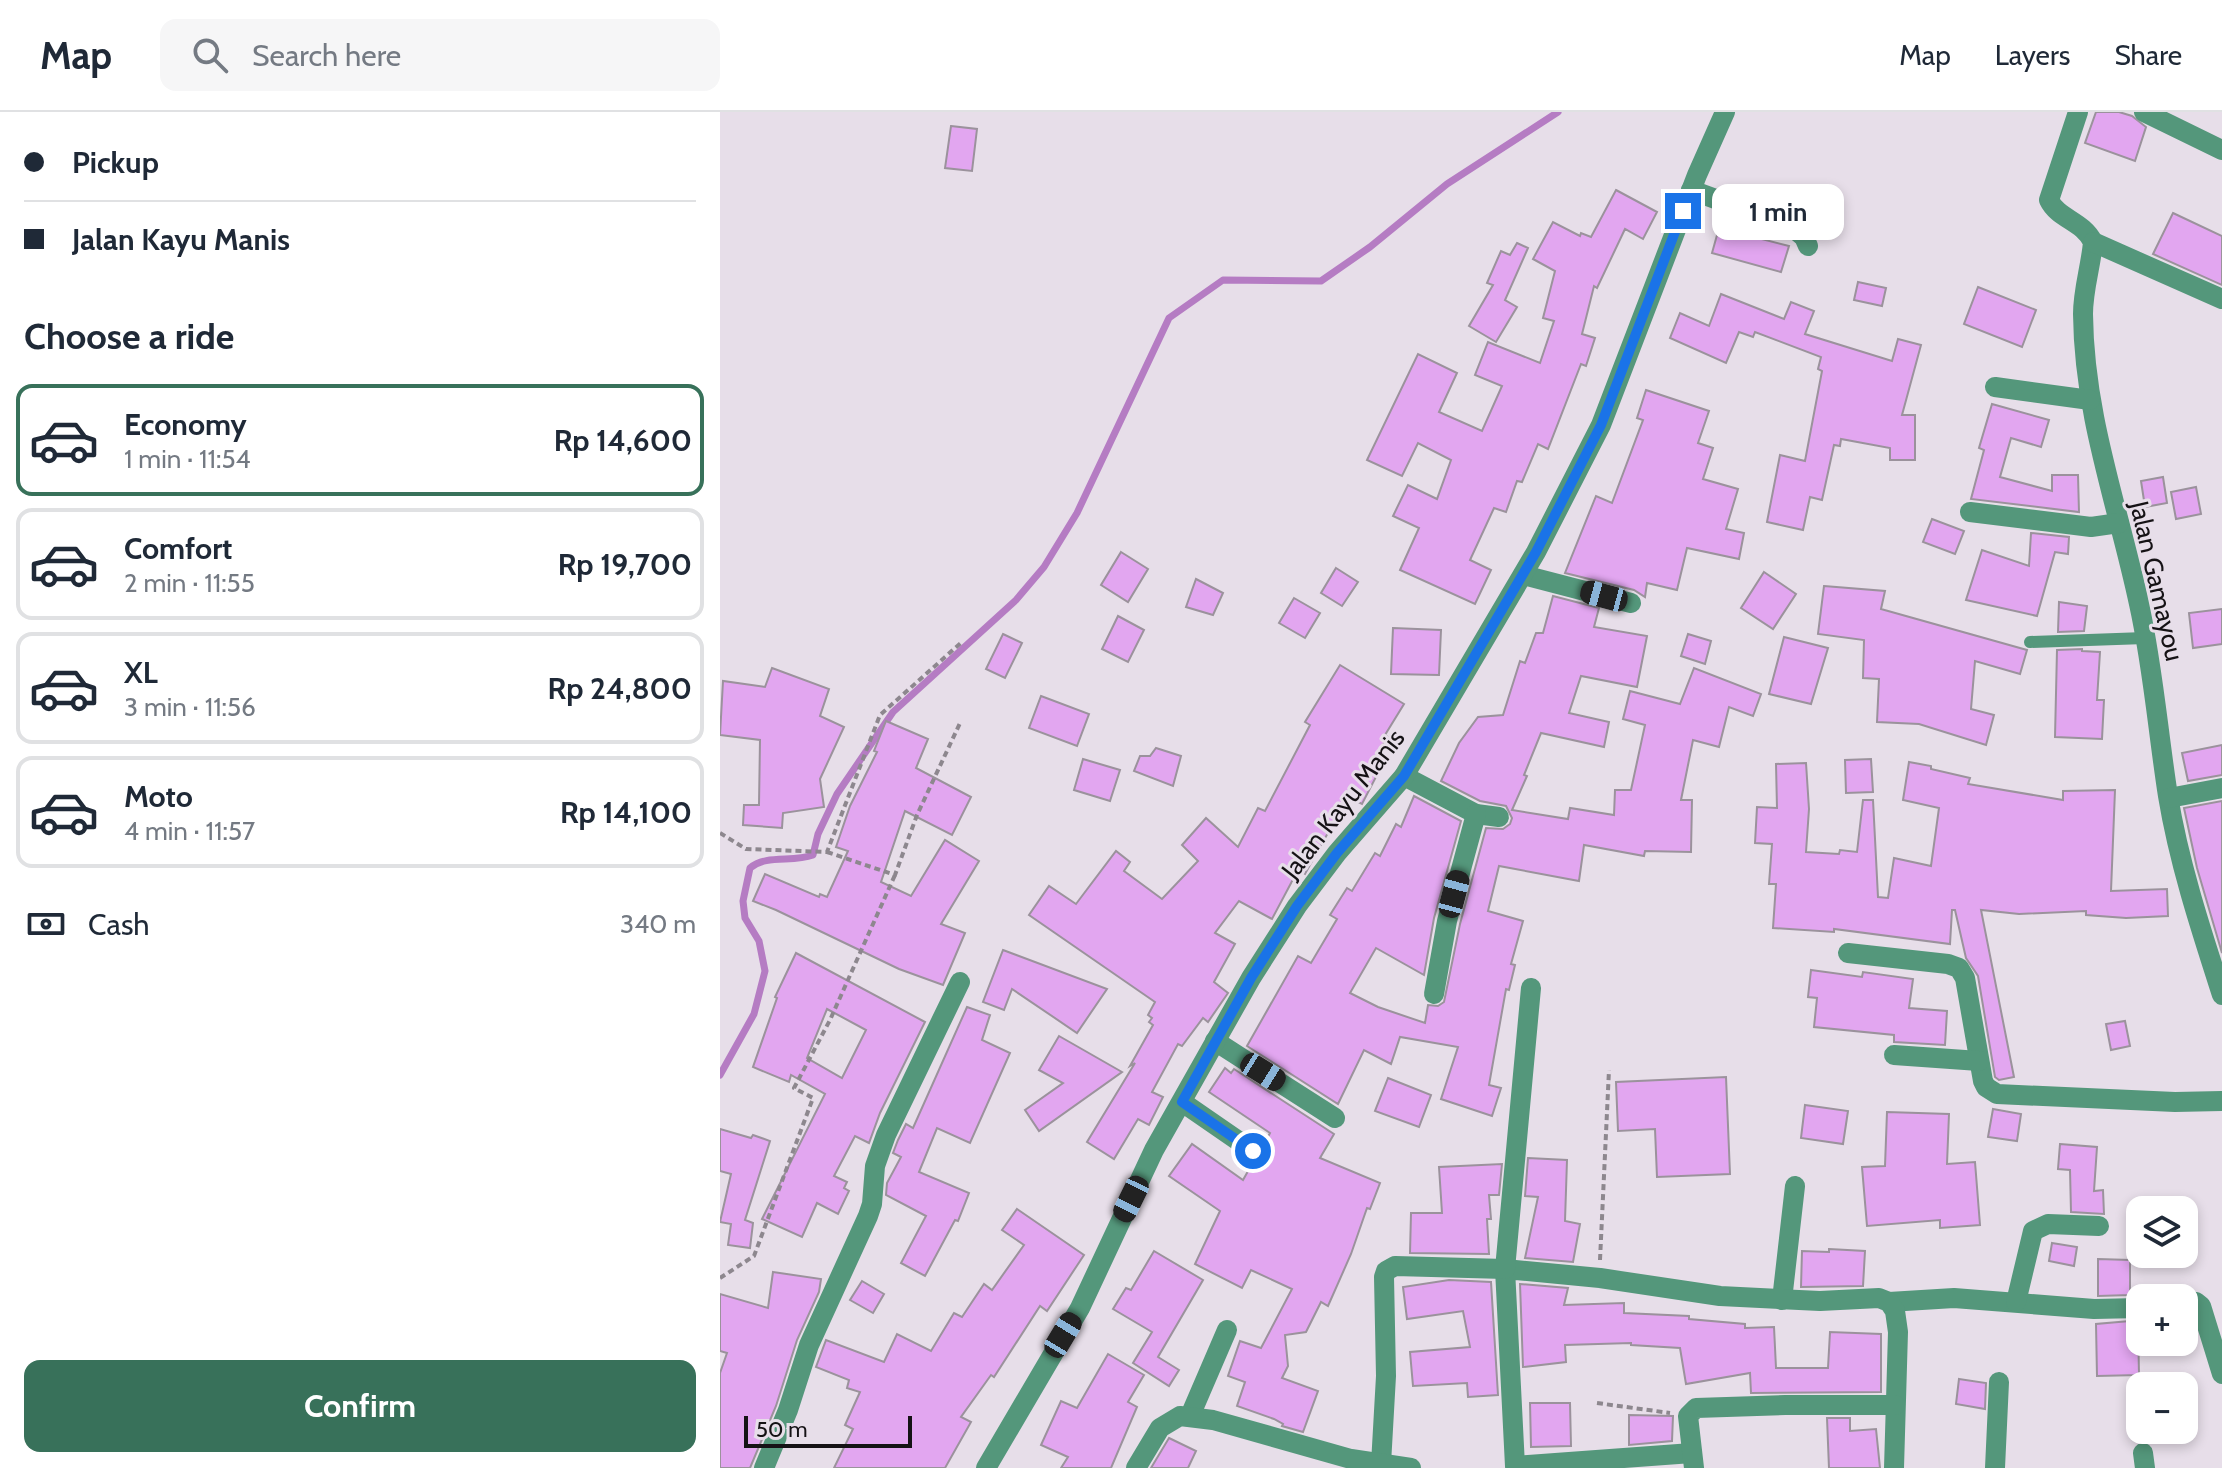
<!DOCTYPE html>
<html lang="en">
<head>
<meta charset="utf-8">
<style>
  body { margin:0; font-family:Cabin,sans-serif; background:#f6f6f7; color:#1f2937; height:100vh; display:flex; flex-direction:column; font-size:30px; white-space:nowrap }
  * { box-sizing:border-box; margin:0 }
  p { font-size:26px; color:#747a83 }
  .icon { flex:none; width:44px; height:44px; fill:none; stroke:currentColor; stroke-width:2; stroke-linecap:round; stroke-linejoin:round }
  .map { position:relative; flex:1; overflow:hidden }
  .sheet { display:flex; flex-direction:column; background:#fff; width:720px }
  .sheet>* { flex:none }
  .hud { display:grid; align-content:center; height:176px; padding:0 24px; background:#fff }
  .controls { position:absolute; left:1406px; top:1084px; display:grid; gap:16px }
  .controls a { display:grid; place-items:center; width:72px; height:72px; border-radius:16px; background:#fff; box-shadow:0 4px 12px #0003; font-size:40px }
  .scale { position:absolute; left:24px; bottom:20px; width:168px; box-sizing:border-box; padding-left:8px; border:4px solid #151215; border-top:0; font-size:22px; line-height:28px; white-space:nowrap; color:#151215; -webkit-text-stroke:6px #e7dee9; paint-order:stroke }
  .end { position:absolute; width:36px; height:36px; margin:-18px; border:10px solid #1a73e8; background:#fff; box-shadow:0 0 0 4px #fff }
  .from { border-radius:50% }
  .bubble { position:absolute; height:56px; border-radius:16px; background:#fff; box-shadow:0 4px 12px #0003; font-size:26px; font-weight:700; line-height:56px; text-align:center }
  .car { position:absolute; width:24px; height:48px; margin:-24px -12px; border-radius:10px; box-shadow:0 0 6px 2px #0007; background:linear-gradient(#222 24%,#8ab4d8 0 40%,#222 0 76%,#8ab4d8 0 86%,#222 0) }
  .hud b { display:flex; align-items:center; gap:28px; height:76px; font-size:30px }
  .hud b+b { border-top:2px solid #e0e1e3 }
  .hud i { width:20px; height:20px; background:#1f2937 }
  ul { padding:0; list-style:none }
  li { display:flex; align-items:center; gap:24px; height:112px; margin:0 16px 12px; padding:0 8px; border:4px solid #e0e1e3; border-radius:16px }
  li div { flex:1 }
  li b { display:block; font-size:30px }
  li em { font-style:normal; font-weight:700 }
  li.current { border-color:#38715a }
  li>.icon { width:72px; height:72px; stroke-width:1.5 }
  h2 { padding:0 24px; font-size:36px; line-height:96px }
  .pay { display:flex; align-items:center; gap:20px; height:88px; padding:0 24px; font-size:30px }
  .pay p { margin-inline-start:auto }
  .primary-button { display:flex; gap:16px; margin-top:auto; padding:16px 24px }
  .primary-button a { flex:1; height:92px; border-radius:16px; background:#38715a; color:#fff; font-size:32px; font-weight:700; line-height:92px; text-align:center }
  header { display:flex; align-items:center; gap:48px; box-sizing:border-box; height:112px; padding:0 40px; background:#fff; border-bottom:2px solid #e0e1e3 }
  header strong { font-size:38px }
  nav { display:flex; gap:44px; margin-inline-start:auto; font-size:28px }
  .search { width:560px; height:72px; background:#f6f6f7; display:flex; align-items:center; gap:20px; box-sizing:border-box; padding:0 28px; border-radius:16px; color:#747a83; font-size:30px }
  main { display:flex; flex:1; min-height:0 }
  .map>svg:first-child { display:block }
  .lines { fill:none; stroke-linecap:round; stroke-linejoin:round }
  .stream { stroke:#b57cc3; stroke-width:7 }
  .building { fill:#e2a6f0; stroke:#9b929c; stroke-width:2; fill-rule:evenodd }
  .path { stroke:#8d878e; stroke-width:4; stroke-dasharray:6 4; stroke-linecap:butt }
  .lane { stroke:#54977b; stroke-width:12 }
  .street { stroke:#54977b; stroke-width:20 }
  .route { stroke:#1a73e8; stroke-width:10 }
  .labels { text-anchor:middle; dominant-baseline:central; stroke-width:6; stroke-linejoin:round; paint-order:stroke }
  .street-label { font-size:26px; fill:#151215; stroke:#e7dee9 }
</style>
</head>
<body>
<header>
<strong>Map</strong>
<div class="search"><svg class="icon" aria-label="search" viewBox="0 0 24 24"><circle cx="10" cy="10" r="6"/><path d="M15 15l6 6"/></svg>Search here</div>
<nav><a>Map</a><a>Layers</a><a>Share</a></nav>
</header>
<main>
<section class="sheet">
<div class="hud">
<b><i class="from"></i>Pickup</b>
<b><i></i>Jalan Kayu Manis</b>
</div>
<h2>Choose a ride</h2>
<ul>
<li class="current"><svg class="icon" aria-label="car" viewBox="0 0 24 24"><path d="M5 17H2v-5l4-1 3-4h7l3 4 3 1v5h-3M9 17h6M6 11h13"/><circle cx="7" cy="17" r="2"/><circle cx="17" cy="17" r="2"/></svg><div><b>Economy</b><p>1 min · 11:54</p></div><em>Rp 14,600</em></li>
<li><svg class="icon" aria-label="car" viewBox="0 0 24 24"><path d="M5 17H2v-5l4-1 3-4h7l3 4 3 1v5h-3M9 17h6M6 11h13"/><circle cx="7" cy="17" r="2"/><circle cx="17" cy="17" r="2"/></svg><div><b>Comfort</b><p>2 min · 11:55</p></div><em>Rp 19,700</em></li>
<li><svg class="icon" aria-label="car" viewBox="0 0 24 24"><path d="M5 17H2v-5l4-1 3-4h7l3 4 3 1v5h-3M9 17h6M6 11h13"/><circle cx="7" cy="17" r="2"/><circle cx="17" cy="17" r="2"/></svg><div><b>XL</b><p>3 min · 11:56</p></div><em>Rp 24,800</em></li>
<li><svg class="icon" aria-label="car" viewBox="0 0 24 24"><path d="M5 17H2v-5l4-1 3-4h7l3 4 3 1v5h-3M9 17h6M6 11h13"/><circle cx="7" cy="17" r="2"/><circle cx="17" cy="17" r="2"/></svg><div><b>Moto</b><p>4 min · 11:57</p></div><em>Rp 14,100</em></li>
</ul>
<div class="pay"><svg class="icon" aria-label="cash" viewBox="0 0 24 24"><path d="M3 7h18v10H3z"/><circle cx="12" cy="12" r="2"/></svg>Cash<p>340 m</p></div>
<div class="primary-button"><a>Confirm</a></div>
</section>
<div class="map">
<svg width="1502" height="1356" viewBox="0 0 1502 1356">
  <rect width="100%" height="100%" fill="#e7dee9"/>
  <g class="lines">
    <path class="stream" d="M0 963 34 902 45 859 39 829 25 806 23 789 30 756C47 742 72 751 93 743L98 722 117 682 173 600 296 488 324 455 357 401 449 206 503 168 601 169 650 135 727 72 838 0"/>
  </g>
  <g class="building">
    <polygon points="1376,0 1399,0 1412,4 1426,15 1415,49 1365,31"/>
    <polygon points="231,14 257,17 252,59 225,56"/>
    <polygon points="896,78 937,100 923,127 905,117 877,176 874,174 862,222 875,226 866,254 861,252 828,337 818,332 802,370 797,369 786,400 774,396 750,448 771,458 755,492 680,458 699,416 673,404 688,373 717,387 731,348 698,331 682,364 647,348 698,242 737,261 719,300 762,319 782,274 755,263 768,230 820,251 834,209 823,206 835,159 813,147 833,110 860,124 861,121 871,125"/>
    <polygon points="1453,101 1502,124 1502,173 1433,142"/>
    <polygon points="999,116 1069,134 1061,160 992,141"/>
    <polygon points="797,131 808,136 785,188 797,195 776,230 749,214 773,173 767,171 781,139 790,143"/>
    <polygon points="1138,170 1166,176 1162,194 1134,188"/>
    <polygon points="1258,175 1316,198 1302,235 1244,212"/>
    <polygon points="1001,182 1064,207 1071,190 1094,199 1085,222 1172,249 1178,227 1201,233 1182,303 1195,303 1195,348 1170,348 1170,336 1121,327 1120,334 1114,333 1102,388 1090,385 1083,418 1047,410 1060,343 1085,349 1102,259 1098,257 1101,245 1035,220 1033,225 1019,220 1006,251 950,226 960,201 989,214"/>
    <polygon points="926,278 989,299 978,331 993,336 983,367 1018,377 1006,417 1024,421 1019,447 967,436 957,478 927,471 925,485 914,478 845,461 876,384 892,391 923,308 917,306"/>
    <polygon points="1272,292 1329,308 1321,335 1291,326 1280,365 1332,379 1332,363 1358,363 1359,400 1251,387 1264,338 1259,336"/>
    <polygon points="1443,365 1447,391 1425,395 1421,369"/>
    <polygon points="1476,375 1481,402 1456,407 1451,380"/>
    <polygon points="1212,407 1244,419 1235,442 1203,430"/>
    <polygon points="1311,421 1349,425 1348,442 1335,440 1317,504 1246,488 1262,438 1309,454"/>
    <polygon points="401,440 428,457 408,490 381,473"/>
    <polygon points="616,456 638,470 622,494 601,481"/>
    <polygon points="1044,460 1076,482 1053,517 1021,496"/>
    <polygon points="476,467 503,481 493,503 466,495"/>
    <polygon points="1104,474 1165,479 1161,497 1307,538 1300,562 1255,549 1251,597 1274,603 1266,633 1199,612 1157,610 1159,567 1143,566 1144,528 1098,522"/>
    <polygon points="833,484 879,496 874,515 927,524 917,575 861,564 849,601 889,610 884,635 821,621 804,663 807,664 792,698 848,707 850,696 894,703 895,678 911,678 925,613 903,607 910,579 960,592 974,556 1041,582 1033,604 1009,595 999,635 973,628 961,688 972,688 971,740 925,739 924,744 864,733 859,769 779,754 768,799 803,809 791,852 795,853 789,878 786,877 769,973 781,976 772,1004 721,987 738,935 680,925 671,952 644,938 618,992 527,934 578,844 591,851 617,807 610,803 627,776 632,779 655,741 660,744 676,712 681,715 694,684 741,709 714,806 704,863 656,836 630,881 658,895 705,911 708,893 718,894 724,890 740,812 766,716 783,717 790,712 792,706 786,694 760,689 721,669 739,631 758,605 783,603 800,549 805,551 816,521 823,521"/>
    <polygon points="574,486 600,501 585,526 559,511"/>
    <polygon points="1339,490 1367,494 1364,519 1338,520"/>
    <polygon points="1502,497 1502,532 1473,536 1469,501"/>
    <polygon points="398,504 424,518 408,550 382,537"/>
    <polygon points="673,516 721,518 719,563 671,562"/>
    <polygon points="283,522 302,531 285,566 266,557"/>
    <polygon points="968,522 991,529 985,552 961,544"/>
    <polygon points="1064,525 1108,536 1091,592 1049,582"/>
    <polygon points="1362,537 1362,539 1380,540 1377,588 1384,588 1382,627 1335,625 1337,538"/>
    <polygon points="620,553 684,592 665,623 668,625 648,656 658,661 642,692 628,685 585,762 578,758 552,807 519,789 495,821 515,832 494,870 508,881 488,910 483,906 462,934 458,932 432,980 443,985 429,1013 418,1007 394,1047 367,1030 415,951 410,954 433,913 429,910 432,906 428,903 435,890 309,803 329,774 356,792 396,739 410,750 404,759 442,787 478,749 462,733 486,706 518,735 538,696 545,699 590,613 585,610"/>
    <polygon points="52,556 109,577 100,604 124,615 100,667 104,695 63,701 62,716 23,713 24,693 39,693 40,628 0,623 3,569 45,575"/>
    <polygon points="321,584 369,602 357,634 309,616"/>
    <polygon points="166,609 208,627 196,656 251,685 232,723 185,699 161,770 191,784 225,728 259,749 221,812 245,821 223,873 179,857 56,798 33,789 45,762 99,785 100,782 107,785 128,739 116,735 130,694 157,640 154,639"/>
    <polygon points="1502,633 1502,663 1468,669 1462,641"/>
    <polygon points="436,636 461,644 453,674 414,659 420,644 430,644"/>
    <polygon points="363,647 400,658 390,689 354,678"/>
    <polygon points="1151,647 1153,680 1126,681 1125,648"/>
    <polygon points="1189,650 1211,654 1211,657 1250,666 1248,672 1343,688 1343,679 1395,678 1391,779 1447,777 1448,804 1406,806 1366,803 1366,799 1299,802 1261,798 1294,965 1279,968 1275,965 1258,864 1246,846 1235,798 1232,798 1230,832 1114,817 1114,820 1053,816 1056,772 1049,772 1052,732 1035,731 1037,695 1057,696 1056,652 1086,651 1089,697 1086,740 1119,742 1120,738 1137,740 1143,688 1153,688 1158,785 1168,786 1174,746 1211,754 1219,696 1183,688"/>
    <polygon points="1502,689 1502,841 1477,756 1464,696"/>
    <polygon points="283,838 387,877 357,921 292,877 284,898 263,890"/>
    <path d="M76 841 205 910 160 1001 149 1031 135 1024 114 1064 127 1070 124 1076 129 1079 118 1102 97 1091 82 1125 42 1107 105 982 71 963 69 970 33 955 57 886 55 885ZM107 897 146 918 122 966 87 946Z"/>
    <polygon points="1091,858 1142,865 1143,860 1193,867 1189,896 1227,899 1225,933 1174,930 1174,923 1094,915 1097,886 1088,885"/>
    <polygon points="247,895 270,903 262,928 290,941 250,1031 217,1016 199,1060 249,1081 238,1109 235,1108 205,1164 181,1151 206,1104 166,1083 167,1071 181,1045 173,1041 178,1028 186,1012 193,1016"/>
    <polygon points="1405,909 1410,934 1391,938 1386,912"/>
    <polygon points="339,924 402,960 319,1019 305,998 343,971 319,958"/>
    <polygon points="505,956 511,961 514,957 614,1022 600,1046 660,1071 650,1097 647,1096 631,1142 608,1194 601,1190 586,1220 565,1223 568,1254 562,1266 598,1279 583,1320 562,1314 563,1312 554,1307 517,1294 525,1270 508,1264 520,1229 541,1236 572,1177 531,1158 522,1176 475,1152 500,1099 449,1064 472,1032 523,1068 532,1052 544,1046 546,1039 544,1032 550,1021 489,980"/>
    <polygon points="1006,965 1010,1062 937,1065 935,1017 898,1019 896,970"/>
    <polygon points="668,966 711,983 699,1015 655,999"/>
    <polygon points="1085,993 1128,999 1123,1032 1081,1026"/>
    <polygon points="1273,997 1301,1002 1297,1029 1268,1025"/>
    <polygon points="1167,1000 1229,1002 1227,1052 1255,1050 1260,1113 1220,1116 1220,1108 1147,1114 1142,1055 1165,1054"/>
    <polygon points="0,1017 31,1026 33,1023 50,1029 25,1108 33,1111 30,1136 8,1133 11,1112 0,1110 11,1062 0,1059"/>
    <polygon points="1340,1032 1377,1035 1374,1079 1383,1078 1384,1102 1351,1100 1350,1058 1338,1057"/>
    <polygon points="808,1046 847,1048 845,1109 860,1112 853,1150 805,1146 818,1085 805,1084"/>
    <polygon points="782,1052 779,1083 769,1083 771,1107 767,1107 769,1142 690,1141 691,1101 722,1101 719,1055"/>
    <polygon points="297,1097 364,1143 327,1199 320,1194 274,1265 271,1263 241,1305 251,1310 225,1356 114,1356 133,1317 125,1313 140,1280 127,1276 129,1268 96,1255 106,1228 164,1250 177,1222 211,1239 234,1201 242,1205 264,1172 272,1178 304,1133 282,1118"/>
    <polygon points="1332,1131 1357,1135 1354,1154 1329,1149"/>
    <polygon points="1109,1137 1145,1139 1143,1174 1081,1175 1082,1139 1109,1140"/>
    <polygon points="434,1139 483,1168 438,1245 459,1258 449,1274 413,1251 432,1220 393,1197 406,1176 411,1178"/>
    <polygon points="1378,1147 1410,1148 1410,1183 1378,1184"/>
    <polygon points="53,1160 101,1167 99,1180 77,1228 56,1294 30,1356 0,1356 0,1261 7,1241 0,1239 0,1182 48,1196"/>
    <polygon points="729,1168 771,1170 778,1283 748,1285 747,1271 693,1274 690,1240 750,1235 743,1199 687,1207 683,1175"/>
    <polygon points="142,1169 164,1182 153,1201 130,1188"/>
    <polygon points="800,1172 848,1176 844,1193 904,1191 904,1201 969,1204 969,1207 1025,1212 1025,1216 1054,1215 1056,1256 1108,1256 1110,1220 1161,1222 1161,1280 1031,1281 1030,1261 966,1272 960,1236 911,1233 911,1231 845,1233 846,1250 803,1255"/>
    <polygon points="1410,1209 1418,1210 1419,1263 1377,1264 1376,1212"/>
    <polygon points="388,1242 424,1263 408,1290 417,1295 391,1356 341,1356 348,1345 321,1333 341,1289 357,1296"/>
    <polygon points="1239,1267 1266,1271 1265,1297 1236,1292"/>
    <polygon points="810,1291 850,1291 851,1334 811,1335"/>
    <polygon points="909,1303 953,1304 952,1329 909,1333"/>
    <polygon points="1107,1306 1130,1306 1130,1319 1156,1317 1160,1356 1109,1356"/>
    <polygon points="449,1326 476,1339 468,1356 431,1356"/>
  </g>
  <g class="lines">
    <g class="path">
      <polyline points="0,721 26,737 107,740 160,603 243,529"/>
      <polyline points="107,740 175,763 197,703 241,609"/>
      <polyline points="880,1148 889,958"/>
      <polyline points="0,1166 34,1144 93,986 74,976 110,908 175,763"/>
      <polyline points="877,1291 950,1301"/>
    </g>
    <polyline class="lane" points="1310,530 1425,526"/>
    <g class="street">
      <path d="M1358 0 1329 88C1338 107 1363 109 1373 130 1371 154 1363 177 1363 202 1364 305 1398 393 1419 492 1433 555 1438 620 1448 684 1459 751 1481 818 1502 883"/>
      <polyline points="1424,0 1502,38"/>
      <polyline points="971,78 1072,115 1084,125 1088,134"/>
      <polyline points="1373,130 1502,187"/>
      <polyline points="1275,275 1370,288"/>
      <polyline points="1250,400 1371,415 1399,411"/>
      <polyline points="803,463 911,491"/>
      <polyline points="684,664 756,702 779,705"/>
      <polyline points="1449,686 1502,676"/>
      <polyline points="1128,841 1228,852 1239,856 1245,866 1263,969 1266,975 1277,982 1455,990 1502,989"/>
      <polyline points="714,882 727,809 756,702"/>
      <polyline points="495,929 615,1006"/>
      <polyline points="1174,943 1259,949"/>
      <polyline points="462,990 533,1039"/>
      <polyline points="1062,1188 1075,1074"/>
      <polyline points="1464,1189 1476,1190 1481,1194 1502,1262"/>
      <polyline points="1169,1190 1234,1186 1374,1197 1420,1196"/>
      <polyline points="1296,1190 1313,1119 1328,1112 1379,1114"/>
      <polyline points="470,1304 507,1218"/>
      <polyline points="972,1341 795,1354 785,1157 880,1166 1000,1184 1100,1189 1159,1186 1169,1190 1175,1199 1178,1220 1174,1356"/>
      <polyline points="1423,1341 1425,1356"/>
      <polyline points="661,1352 666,1264 664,1165 666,1159 675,1154 785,1157 811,876"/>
      <polyline points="44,1356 68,1298 89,1233 148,1104 152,1092 155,1054 166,1023 240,870"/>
      <polyline points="266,1356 360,1196 434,1038 531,866 577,794 617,741 684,664 816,440 881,313 977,63 1005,0"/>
      <polyline points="416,1356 440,1316 460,1304 493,1308 631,1347 691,1356"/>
      <polyline points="974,1356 968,1304 976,1296 1065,1293 1175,1293"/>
      <polyline points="1275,1356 1279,1270"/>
    </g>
  </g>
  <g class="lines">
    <polyline class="route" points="533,1039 462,990 531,866 577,794 617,741 684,664 816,440 881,313 963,99"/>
  </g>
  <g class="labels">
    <g class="street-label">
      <text transform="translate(1437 469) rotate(77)">Jalan Gamayou</text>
      <text transform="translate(623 692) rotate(-52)">Jalan Kayu Manis</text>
    </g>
  </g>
</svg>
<div class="controls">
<a><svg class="icon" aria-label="layers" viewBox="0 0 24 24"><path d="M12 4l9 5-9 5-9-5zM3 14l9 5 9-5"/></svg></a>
<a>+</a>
<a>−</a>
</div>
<div class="scale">50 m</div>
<i class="end from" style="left:533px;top:1039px"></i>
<i class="end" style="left:963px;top:99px"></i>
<div class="bubble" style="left:992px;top:72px;width:132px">1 min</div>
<i class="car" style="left:884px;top:484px;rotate:285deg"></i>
<i class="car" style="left:734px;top:782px;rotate:15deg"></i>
<i class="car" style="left:543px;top:960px;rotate:122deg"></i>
<i class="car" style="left:411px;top:1087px;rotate:206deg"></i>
<i class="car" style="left:343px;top:1223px;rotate:31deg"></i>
</div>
</main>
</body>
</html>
